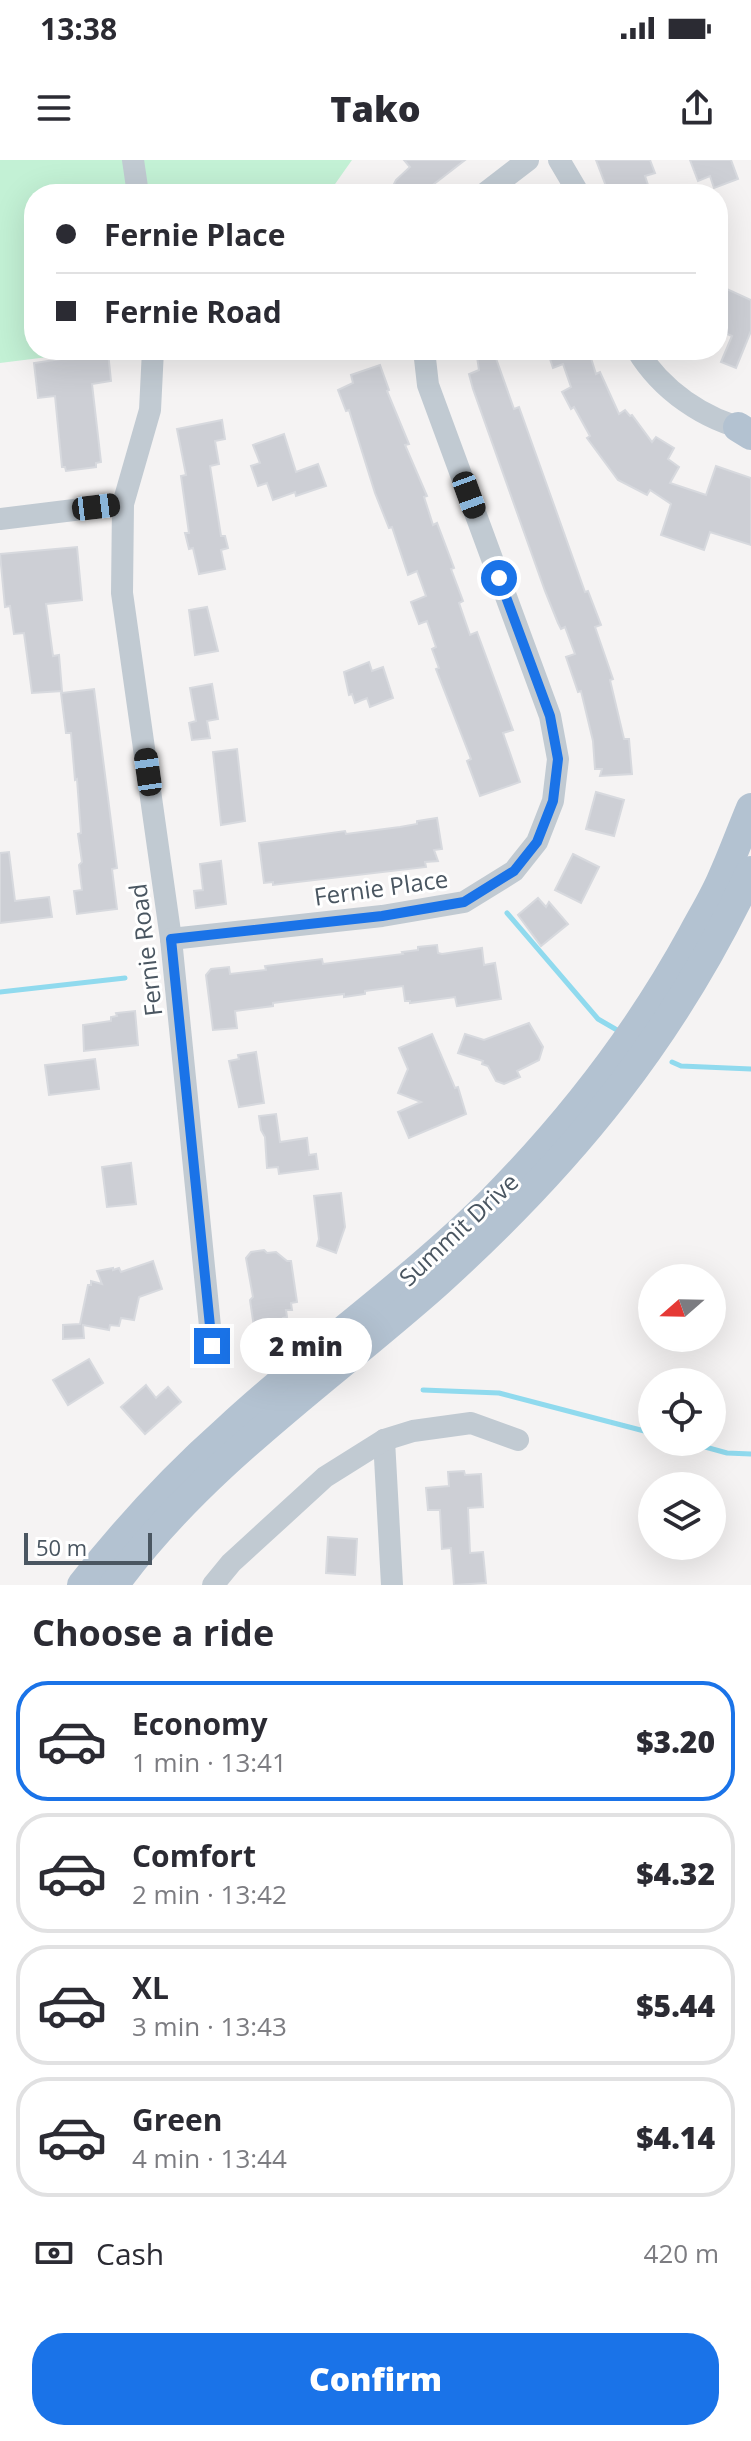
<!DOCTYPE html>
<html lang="en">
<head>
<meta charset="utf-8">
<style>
  body { margin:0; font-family:"Open Sans",sans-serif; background:#f7f7f7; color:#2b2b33; height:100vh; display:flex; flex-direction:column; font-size:30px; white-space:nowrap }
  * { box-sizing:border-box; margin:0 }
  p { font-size:26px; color:#7c7c81 }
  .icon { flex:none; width:44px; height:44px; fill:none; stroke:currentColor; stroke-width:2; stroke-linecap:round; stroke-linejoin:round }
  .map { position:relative; height:1425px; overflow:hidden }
  .details { display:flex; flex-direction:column; background:#fff; flex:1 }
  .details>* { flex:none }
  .hud { position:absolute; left:24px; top:24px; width:704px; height:176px; border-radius:32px; box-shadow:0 8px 32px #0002; display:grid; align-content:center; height:176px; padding:0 32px; background:#fff }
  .needle { width:52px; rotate:250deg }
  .controls { position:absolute; left:638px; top:1104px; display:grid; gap:16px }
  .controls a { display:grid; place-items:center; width:88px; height:88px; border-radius:50%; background:#fff; box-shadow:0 8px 32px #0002; font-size:40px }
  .scale { position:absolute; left:24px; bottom:20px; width:128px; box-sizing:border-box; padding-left:8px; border:4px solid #4a5661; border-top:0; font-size:22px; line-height:28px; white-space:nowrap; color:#4a5661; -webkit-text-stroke:6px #fff; paint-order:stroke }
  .end { position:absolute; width:36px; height:36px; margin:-18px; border:10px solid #1a73e8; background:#fff; box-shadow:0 0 0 4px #fff }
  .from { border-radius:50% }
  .bubble { position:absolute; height:56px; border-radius:28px; background:#fff; box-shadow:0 8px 32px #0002; font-size:26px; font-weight:800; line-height:56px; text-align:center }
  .car { position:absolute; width:24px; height:48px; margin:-24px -12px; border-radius:10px; box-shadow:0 0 6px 2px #0007; background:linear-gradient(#222 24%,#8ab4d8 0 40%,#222 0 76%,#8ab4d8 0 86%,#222 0) }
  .hud b { display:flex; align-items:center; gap:28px; height:76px; font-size:30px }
  .hud b+b { border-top:2px solid #e1e1e2 }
  .hud i { width:20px; height:20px; background:#2b2b33 }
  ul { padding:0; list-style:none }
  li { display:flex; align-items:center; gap:24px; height:120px; margin:0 16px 12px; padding:0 16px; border:4px solid #e1e1e2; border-radius:32px }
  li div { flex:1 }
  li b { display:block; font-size:30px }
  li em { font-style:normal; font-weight:800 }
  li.current { border-color:#1a73e8 }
  li>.icon { width:72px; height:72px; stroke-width:1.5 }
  h2 { padding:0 32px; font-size:36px; line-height:96px }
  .pay { display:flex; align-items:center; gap:20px; height:88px; padding:0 32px; font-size:30px }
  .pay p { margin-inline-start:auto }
  .button { display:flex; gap:16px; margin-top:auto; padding:16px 32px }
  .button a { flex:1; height:92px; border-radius:32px; background:#1a73e8; color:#fff; font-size:32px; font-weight:800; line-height:92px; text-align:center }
  .status { display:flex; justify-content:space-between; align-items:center; height:56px; padding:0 40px; background:#fff; direction:ltr }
  .status svg { height:22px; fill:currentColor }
  header { display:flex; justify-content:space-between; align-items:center; height:104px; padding:0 32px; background:#fff; font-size:36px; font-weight:800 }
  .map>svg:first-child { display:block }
  .green { fill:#c3f1d5 }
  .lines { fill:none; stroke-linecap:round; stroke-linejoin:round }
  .stream { stroke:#90daee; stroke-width:5 }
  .building { fill:#cdcfd5; stroke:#d7d9de; stroke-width:2 }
  .minor { stroke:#c1cad2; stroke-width:22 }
  .major { stroke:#b3c2d1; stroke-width:30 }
  .route { stroke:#1a73e8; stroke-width:10 }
  .labels { text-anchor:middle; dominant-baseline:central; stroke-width:6; stroke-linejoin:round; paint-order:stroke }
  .street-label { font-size:24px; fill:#4a5661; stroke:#fff }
</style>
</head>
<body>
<div class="status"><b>13:38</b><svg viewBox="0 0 49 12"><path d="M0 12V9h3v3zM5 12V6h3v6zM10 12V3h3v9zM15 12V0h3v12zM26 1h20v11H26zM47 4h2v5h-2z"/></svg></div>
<header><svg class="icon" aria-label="menu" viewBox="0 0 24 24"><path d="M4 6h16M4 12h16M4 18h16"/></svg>Tako<svg class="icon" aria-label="share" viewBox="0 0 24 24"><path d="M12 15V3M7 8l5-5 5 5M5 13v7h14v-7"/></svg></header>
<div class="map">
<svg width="751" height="1425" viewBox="0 0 751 1425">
  <rect width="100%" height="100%" fill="#f5f3f3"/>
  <polygon class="green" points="0,0 352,0 328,34 239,34 236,28 205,34 34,34 34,190 104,190 0,203"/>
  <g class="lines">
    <g class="stream">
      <polyline points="507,753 598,859 617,870"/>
      <polyline points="0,832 125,818"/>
      <polyline points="672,902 681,906 751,909"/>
      <polyline points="423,1230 499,1233 652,1273"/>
      <polyline points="687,1282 727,1293 751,1294"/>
    </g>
  </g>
  <g class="building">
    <polygon points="404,0 465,0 421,34 389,34 396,20 410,7"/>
    <polygon points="596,0 650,0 655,13 645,16 651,34 609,34"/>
    <polygon points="690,0 731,0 738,19 714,28 710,16 698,21"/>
    <polygon points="718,125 751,140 751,171 736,208 721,202 732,176 718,170"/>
    <polygon points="476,190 493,190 514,249 519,247 585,432 588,431 601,465 595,467 613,519 610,520 624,579 629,579 632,614 600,616 602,609 595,609 593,581 581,531 578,532 566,497 575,494 565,467 561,469 558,463 545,431 473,229 469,214 479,210"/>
    <polygon points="547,190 598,190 590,195 596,214 600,212 619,254 625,250 630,256 632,255 652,282 656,277 674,288 668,299 679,307 670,323 706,335 716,306 751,318 751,385 710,372 704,390 661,375 671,344 650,330 647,335 618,320 587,278 590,276 574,247 571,249 562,232 571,227 563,204 553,208"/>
    <polygon points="108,192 111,221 92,224 101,302 96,303 96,307 66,311 65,307 62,307 55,236 38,238 34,203"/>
    <polygon points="380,205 389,230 387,231 409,284 405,285 427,336 424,337 433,365 437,363 454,408 451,409 463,441 459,443 470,475 477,472 513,570 503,573 520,622 480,636 467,601 471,599 436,509 439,508 432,489 436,487 427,461 419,464 411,442 426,436 417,411 408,415 392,367 389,368 375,333 349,250 346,251 338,230 353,223 351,215"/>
    <polygon points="222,260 225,279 215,281 219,304 210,306 221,376 225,376 228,388 221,390 225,409 199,414 193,388 189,389 185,373 189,373 181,316 186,315 177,269"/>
    <polygon points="284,274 296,312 318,304 326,326 296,336 295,332 273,340 267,323 258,326 251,306 260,303 253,285"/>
    <polygon points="77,387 82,440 46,444 53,496 59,495 62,531 32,533 24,473 14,474 10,446 5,447 0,394"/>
    <polygon points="207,447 218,491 195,495 189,450"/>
    <polygon points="369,502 372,511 383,507 393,538 370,547 367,538 355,543 352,534 349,535 344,512"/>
    <polygon points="212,524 218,559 207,561 210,578 192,580 189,563 196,561 190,528"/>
    <polygon points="94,529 117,708 112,709 117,749 77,754 74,731 82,730 79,705 82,702 78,674 81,673 77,619 75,620 71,573 66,573 61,533"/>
    <polygon points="237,589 245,661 221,665 213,592"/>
    <polygon points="596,632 624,640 614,676 586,669"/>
    <polygon points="437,658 442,689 434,690 438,701 425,702 426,707 273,725 273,722 264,723 259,683 345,671 346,674 400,667 417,664 417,661"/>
    <polygon points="9,692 15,741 49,737 52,757 0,763 0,693"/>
    <polygon points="573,694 599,707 581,743 555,730"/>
    <polygon points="221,701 226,744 196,748 194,731 203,730 200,704"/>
    <polygon points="538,738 546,747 549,742 568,764 541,786 518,755"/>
    <polygon points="437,785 438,793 442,794 482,788 484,805 495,803 501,839 457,846 455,837 410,843 410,841 405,841 403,826 365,831 365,834 344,837 344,834 273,843 273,846 235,851 237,868 213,870 206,815 211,809 229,807 230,814 266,810 265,806 322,799 323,804 403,794 402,792 418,790 418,787"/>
    <polygon points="135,851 138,885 84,891 83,865 111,861 111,857 117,856 116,853"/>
    <polygon points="529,863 543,887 539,900 517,911 520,917 504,924 496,921 488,906 482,904 483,901 458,893 465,874 484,880"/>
    <polygon points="432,874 455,928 458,927 466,954 409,978 398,952 421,942 398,933 408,909 399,888"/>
    <polygon points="256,892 264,943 239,947 229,901 239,899 238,895"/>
    <polygon points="95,899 99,929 49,935 45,905"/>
    <polygon points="276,954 280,982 307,978 309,995 316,994 318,1009 279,1014 278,1007 267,1008 265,977 261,970 259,956"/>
    <polygon points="131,1003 136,1044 107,1047 102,1007"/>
    <polygon points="341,1033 345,1067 336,1093 317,1086 319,1079 314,1036"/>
    <polygon points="264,1090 267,1093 276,1092 287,1101 291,1101 297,1142 291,1143 292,1150 286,1150 287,1157 283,1158 276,1166 269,1167 266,1165 254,1167 250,1140 253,1137 246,1098 251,1092"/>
    <polygon points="153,1101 162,1129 139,1137 134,1160 121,1158 119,1166 110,1165 109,1170 83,1165 84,1178 63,1179 63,1165 80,1164 88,1125 91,1125 91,1121 102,1124 97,1111 113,1108 113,1110 119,1108 121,1112"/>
    <polygon points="89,1199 103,1223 68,1245 53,1220"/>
    <polygon points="146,1225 156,1238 168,1227 181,1242 145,1274 121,1247"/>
    <polygon points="464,1311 465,1315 481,1314 483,1347 468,1348 470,1393 483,1392 486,1423 454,1425 451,1388 442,1389 440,1350 428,1350 426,1328 449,1326 448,1312"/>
    <polygon points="328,1377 357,1379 355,1415 326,1413"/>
  </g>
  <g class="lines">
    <g class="minor">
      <polyline points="133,0 138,34"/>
      <polyline points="559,0 579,34"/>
      <polyline points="484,34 528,0"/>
      <polyline points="153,190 150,250 123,344 122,433 171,779 212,1186"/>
      <path d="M637 190C661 230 704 260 750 270"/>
      <polyline points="0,359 123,344"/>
      <polyline points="171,779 382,756 464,742 514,711 537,682 553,641 558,599 550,556 428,225 424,190"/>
      <polyline points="384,1280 392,1425"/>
      <polyline points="213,1425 231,1403 325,1317 384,1280 413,1271 471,1263 518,1280"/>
    </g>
    <g class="major">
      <polyline points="738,267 751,275"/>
      <path d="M82 1425C126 1369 174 1317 227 1270 313 1190 410 1123 493 1040 572 960 639 873 693 774 702 757 713 739 721 721 732 697 741 672 751 648"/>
      <path d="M114 1425C201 1305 328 1220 437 1123 572 1001 674 876 751 711"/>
    </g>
  </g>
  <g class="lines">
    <polyline class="route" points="212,1186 171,779 382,756 464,742 514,711 537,682 553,641 558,599 550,556 499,418"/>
  </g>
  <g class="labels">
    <g class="street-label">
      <text transform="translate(381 727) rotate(-8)">Fernie Place</text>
      <text transform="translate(145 790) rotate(-97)">Fernie Road</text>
      <text transform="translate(458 1069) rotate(-43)">Summit Drive</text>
    </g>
  </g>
</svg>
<div class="controls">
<a><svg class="needle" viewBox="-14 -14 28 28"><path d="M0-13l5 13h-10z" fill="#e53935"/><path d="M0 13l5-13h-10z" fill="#7c7c81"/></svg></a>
<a><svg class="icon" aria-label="locate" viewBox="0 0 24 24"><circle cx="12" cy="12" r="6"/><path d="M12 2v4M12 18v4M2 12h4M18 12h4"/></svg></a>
<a><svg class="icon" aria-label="layers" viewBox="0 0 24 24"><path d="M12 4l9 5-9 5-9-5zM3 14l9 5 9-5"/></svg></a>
</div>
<div class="scale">50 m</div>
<i class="end from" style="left:499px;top:418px"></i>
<i class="end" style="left:212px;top:1186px"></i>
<div class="bubble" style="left:240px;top:1158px;width:132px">2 min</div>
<i class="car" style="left:469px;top:335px;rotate:160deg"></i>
<i class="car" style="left:96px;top:347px;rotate:83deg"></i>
<i class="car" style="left:148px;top:612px;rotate:352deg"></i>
<div class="hud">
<b><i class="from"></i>Fernie Place</b>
<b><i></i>Fernie Road</b>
</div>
</div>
<section class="details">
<h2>Choose a ride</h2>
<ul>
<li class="current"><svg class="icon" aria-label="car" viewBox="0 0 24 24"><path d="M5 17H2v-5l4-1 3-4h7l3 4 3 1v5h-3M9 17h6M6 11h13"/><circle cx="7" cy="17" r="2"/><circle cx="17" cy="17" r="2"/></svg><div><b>Economy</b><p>1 min · 13:41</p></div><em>$3.20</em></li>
<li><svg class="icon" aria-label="car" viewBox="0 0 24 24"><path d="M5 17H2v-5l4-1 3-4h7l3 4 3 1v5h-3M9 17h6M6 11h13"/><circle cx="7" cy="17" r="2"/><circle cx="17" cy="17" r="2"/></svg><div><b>Comfort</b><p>2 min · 13:42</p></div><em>$4.32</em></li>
<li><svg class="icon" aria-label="car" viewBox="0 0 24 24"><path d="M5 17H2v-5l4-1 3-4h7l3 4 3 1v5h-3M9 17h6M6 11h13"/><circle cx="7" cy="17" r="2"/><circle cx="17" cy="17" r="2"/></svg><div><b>XL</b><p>3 min · 13:43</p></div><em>$5.44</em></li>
<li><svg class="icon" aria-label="car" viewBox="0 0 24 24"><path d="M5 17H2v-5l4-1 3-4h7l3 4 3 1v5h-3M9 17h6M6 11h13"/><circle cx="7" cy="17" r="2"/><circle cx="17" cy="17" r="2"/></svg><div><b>Green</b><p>4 min · 13:44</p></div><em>$4.14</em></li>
</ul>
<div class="pay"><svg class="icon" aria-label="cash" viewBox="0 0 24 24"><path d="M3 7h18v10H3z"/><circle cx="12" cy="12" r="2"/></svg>Cash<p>420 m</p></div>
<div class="button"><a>Confirm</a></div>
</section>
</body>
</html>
